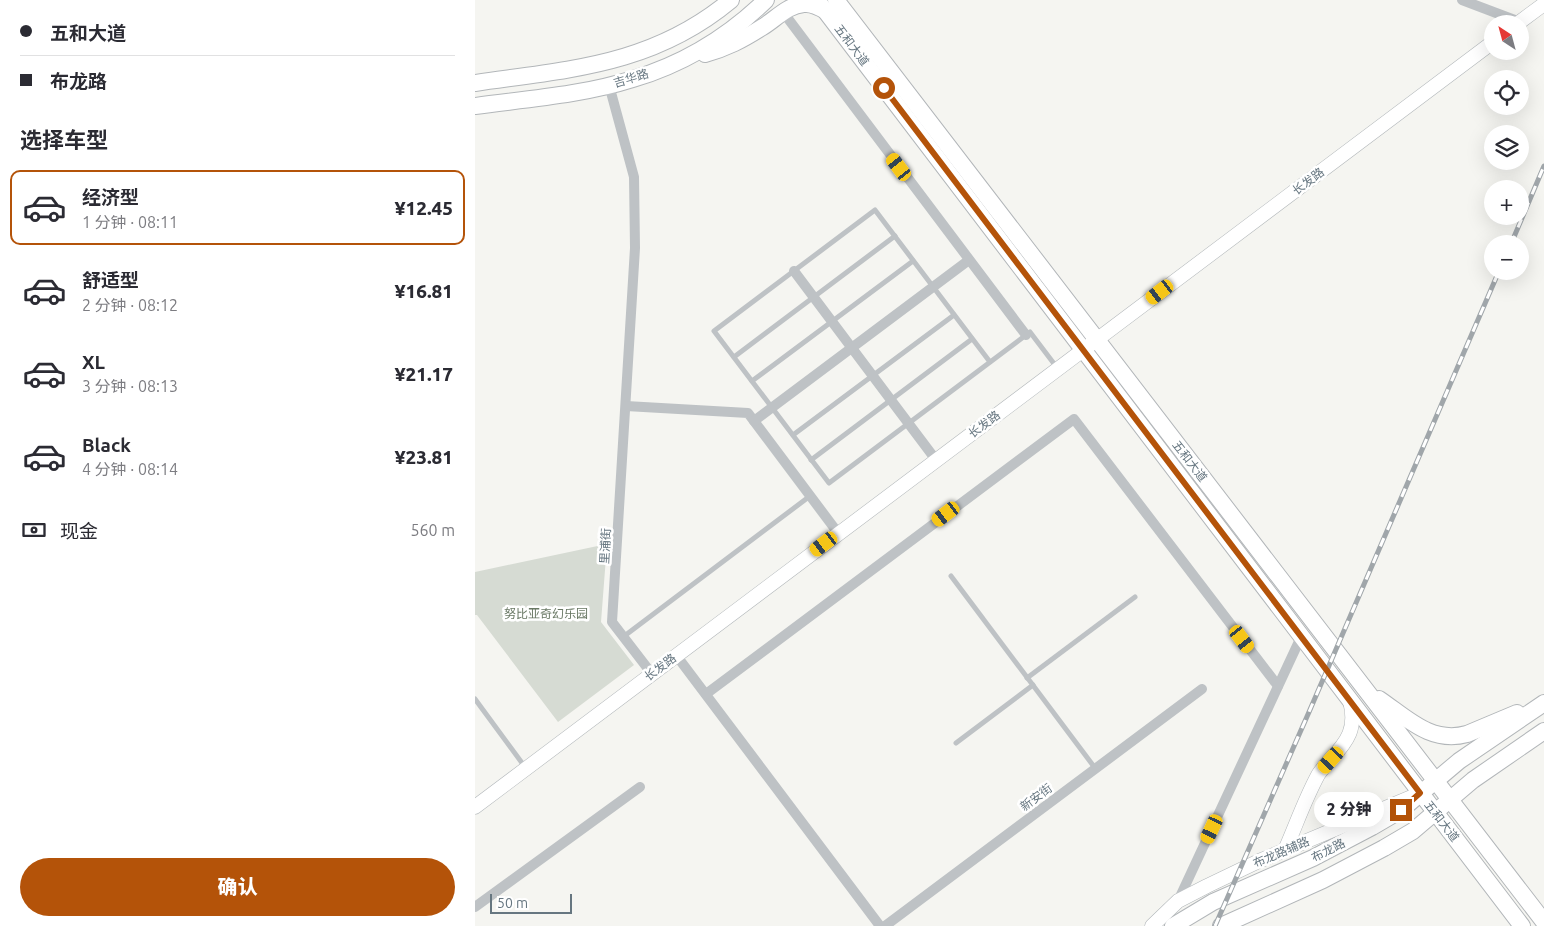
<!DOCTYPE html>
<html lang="zh">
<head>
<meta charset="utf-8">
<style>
  body { margin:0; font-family:Ubuntu,"Noto Sans SC",sans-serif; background:#f2f2f3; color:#2b2b33; height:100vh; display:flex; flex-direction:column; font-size:19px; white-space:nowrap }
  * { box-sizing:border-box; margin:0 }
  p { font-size:16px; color:#7c7c81 }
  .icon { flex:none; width:28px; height:28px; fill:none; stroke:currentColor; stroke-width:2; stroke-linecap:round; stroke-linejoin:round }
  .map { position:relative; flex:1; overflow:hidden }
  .panel { display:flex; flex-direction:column; background:#fff; width:475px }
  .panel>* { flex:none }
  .hud { display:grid; align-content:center; height:110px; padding:0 20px; background:#fff }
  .needle { width:32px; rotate:324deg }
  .buttons { position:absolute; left:1009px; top:15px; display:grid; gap:10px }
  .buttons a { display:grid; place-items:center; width:45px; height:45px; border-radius:50%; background:#fff; box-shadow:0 5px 20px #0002; font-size:25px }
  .scale { position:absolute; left:15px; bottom:12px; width:82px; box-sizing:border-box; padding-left:5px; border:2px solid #667680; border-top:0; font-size:14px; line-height:18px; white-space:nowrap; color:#667680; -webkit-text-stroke:4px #fff; paint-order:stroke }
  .end { position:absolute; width:22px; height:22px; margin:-11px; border:6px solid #b45309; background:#fff; box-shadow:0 0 0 2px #fff }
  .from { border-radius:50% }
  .bubble { position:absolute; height:35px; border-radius:18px; background:#fff; box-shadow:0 5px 20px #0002; font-size:16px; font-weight:800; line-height:35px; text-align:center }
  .car { position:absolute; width:15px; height:30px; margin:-15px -8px; border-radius:6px; box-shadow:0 0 4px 1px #0007; background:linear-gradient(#f5c518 24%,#345 0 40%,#f5c518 0 76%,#345 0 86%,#f5c518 0) }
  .hud b { display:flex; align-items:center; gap:18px; height:48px; font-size:19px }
  .hud b+b { border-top:1px solid #e1e1e2 }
  .hud i { width:12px; height:12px; background:#2b2b33 }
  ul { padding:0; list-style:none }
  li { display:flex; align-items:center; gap:15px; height:75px; margin:0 10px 8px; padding:0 10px; border:2px solid transparent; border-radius:10px }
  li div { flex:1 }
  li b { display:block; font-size:19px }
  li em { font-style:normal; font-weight:800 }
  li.selected { border-color:#b45309 }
  li>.icon { width:45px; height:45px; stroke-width:1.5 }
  h2 { padding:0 20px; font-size:22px; line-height:60px }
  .pay { display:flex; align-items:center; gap:12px; height:55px; padding:0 20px; font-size:19px }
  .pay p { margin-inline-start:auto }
  .cta { display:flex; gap:10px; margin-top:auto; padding:10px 20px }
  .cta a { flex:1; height:58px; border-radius:30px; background:#b45309; color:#fff; font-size:20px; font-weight:800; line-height:58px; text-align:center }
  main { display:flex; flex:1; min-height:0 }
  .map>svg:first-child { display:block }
  .green { fill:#d6dbd3 }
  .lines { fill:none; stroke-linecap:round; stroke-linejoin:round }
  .secondary-casing { stroke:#b1b6b9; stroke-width:15 }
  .primary-casing { stroke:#b2b6b9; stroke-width:18 }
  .lane { stroke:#bec2c5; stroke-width:5 }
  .street { stroke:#bec2c5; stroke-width:10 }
  .secondary { stroke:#fff; stroke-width:14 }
  .primary { stroke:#fff; stroke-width:16 }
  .rail-casing { stroke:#a0a6aa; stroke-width:5 }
  .rail { stroke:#fff; stroke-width:3; stroke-dasharray:9; stroke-linecap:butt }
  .route { stroke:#b45309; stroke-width:6 }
  .labels { text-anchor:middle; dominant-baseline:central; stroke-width:5; stroke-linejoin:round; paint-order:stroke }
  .street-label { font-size:12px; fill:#667680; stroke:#fff }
  .park-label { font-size:12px; fill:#697864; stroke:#fff }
</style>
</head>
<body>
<main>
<section class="panel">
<div class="hud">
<b><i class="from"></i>五和大道</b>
<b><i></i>布龙路</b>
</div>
<h2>选择车型</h2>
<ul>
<li class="selected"><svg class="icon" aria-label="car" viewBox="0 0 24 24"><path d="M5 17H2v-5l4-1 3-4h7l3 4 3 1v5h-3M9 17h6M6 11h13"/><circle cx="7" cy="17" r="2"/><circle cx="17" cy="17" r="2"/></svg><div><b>经济型</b><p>1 分钟 · 08:11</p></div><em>¥12.45</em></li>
<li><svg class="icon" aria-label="car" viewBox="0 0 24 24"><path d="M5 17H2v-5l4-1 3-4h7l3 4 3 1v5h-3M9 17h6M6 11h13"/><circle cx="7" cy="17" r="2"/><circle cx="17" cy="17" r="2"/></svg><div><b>舒适型</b><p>2 分钟 · 08:12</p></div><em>¥16.81</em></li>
<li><svg class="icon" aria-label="car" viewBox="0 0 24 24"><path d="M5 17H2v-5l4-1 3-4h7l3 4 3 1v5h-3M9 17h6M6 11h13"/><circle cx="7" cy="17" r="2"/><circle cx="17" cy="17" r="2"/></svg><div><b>XL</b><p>3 分钟 · 08:13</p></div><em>¥21.17</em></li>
<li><svg class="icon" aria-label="car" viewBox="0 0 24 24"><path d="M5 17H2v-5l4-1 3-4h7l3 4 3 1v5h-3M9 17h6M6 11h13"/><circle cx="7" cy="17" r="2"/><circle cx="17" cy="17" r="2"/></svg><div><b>Black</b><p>4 分钟 · 08:14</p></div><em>¥23.81</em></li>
</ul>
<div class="pay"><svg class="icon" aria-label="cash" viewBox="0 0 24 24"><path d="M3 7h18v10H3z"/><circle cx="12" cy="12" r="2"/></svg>现金<p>560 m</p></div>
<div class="cta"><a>确认</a></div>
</section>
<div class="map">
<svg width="1069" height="926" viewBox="0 0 1069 926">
  <rect width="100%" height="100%" fill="#f5f5f1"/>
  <polygon class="green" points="132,544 126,622 159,665 83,722 2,615 0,615 0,572"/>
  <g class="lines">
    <g class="secondary-casing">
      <g id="secondary">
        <polyline points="1042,24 1069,4"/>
        <polyline points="0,807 1018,42"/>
        <path d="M810 850C821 825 830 799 843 775 846 770 851 765 855 760 873 741 882 728 875 701"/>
        <polyline points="677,926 703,901 732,886 784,861 939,796"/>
      </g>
    </g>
    <g class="primary-casing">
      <g id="primary">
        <polyline points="342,0 1047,926"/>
        <polyline points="361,0 1069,922"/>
        <path d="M230 54C252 48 267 40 286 28 300 20 312 5 329 4 337 3 344 7 351 11"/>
        <path d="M0 83C96 69 178 65 256 0"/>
        <path d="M0 106C52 99 108 95 158 79 208 64 254 36 291 0"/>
        <path d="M904 699C932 718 956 744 992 734L1042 713"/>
        <polyline points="698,926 738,902 838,858 897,827 926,810 984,761 1069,703"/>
        <polyline points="746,926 848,880 909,848 938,831 998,780 1069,731"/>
      </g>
    </g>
    <g class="lane">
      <polyline points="259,357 420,236"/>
      <polyline points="515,362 400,210 239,331 354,483 551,335 555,332 583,369"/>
      <polyline points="277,381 438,261"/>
      <polyline points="318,435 479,315"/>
      <polyline points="336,460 497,339"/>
      <polyline points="476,576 620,768"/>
      <polyline points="148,637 335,496"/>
      <polyline points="552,678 660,597"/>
      <polyline points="0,699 50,767"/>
      <polyline points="481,743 558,685"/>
    </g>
    <g class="street">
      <polyline points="987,0 1045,22"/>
      <polyline points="308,12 551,335"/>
      <polyline points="134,85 159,177 160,248 137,622 177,674"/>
      <polyline points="319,271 461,460"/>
      <polyline points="151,406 273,413 363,533"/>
      <polyline points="279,421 494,260"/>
      <polyline points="201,655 405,926"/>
      <polyline points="231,694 599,419 803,686"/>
      <polyline points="703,901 826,637"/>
      <polyline points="0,907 165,787"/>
      <polyline points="410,926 727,689"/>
    </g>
    <use href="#secondary" class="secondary"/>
    <use href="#primary" class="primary"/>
    <g class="rail-casing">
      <g id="rail">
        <polyline points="1036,244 1069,166"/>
        <polyline points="740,926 834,712 1024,271"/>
      </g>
    </g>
    <use href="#rail" class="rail"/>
  </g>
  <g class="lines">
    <polyline class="route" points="409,88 945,793 926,810"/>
  </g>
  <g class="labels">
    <g class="street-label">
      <text transform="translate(377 45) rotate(53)">五和大道</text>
      <text transform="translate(156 78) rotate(-17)">吉华路</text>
      <text transform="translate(833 181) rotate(-37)">长发路</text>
      <text transform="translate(509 424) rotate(-37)">长发路</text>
      <text transform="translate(715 461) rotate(52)">五和大道</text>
      <text transform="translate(130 546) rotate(-87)">里浦街</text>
      <text transform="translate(185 667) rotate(-37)">长发路</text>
      <text transform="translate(561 797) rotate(-37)">新安街</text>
      <text transform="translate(967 821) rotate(52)">五和大道</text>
      <text transform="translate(853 850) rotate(-27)">布龙路</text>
      <text transform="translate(806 852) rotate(-23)">布龙路辅路</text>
    </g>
    <g class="park-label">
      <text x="71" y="613">努比亚奇幻乐园</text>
    </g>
  </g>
</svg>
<div class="buttons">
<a><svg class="needle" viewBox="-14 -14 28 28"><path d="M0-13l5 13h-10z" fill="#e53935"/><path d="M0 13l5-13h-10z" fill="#7c7c81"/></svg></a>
<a><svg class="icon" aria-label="locate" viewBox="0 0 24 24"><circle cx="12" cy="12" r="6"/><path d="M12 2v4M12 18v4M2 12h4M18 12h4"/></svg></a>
<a><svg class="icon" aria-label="layers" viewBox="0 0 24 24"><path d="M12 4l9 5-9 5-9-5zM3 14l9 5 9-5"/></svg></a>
<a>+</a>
<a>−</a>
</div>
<div class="scale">50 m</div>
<i class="end from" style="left:409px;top:88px"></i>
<i class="end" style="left:926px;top:810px"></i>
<div class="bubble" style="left:839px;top:792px;width:70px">2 分钟</div>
<i class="car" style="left:424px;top:167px;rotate:323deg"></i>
<i class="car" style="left:685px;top:292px;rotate:233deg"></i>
<i class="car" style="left:471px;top:514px;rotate:233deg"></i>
<i class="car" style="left:349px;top:544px;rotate:233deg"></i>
<i class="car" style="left:767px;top:639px;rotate:143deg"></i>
<i class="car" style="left:856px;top:760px;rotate:222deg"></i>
<i class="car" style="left:737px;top:829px;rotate:205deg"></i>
</div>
</main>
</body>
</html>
